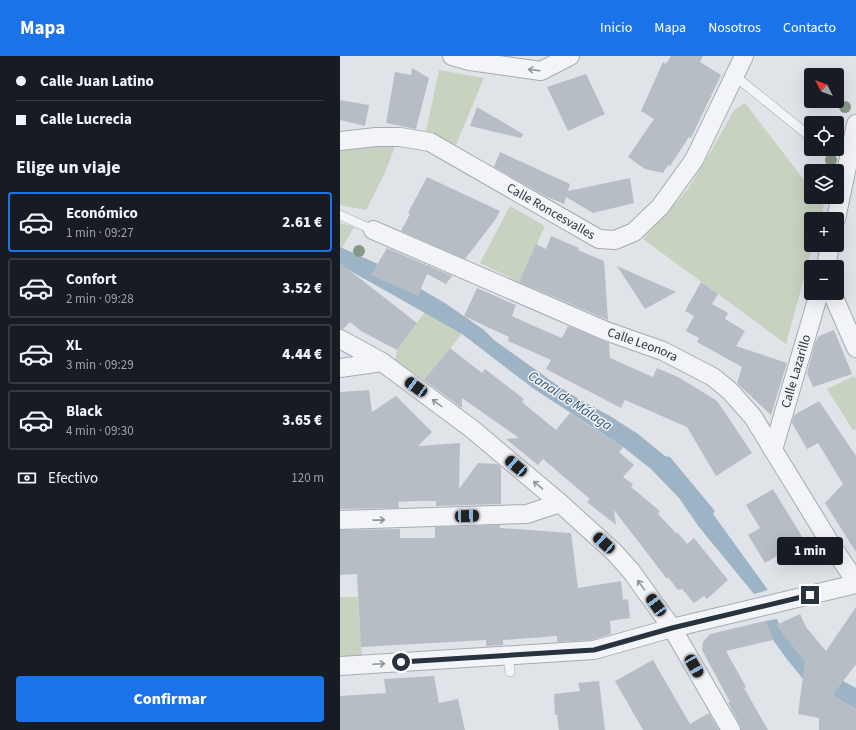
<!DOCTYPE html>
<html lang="es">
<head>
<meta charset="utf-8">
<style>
  body { margin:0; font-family:"Source Sans 3",sans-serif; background:#242831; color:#f1f3f6; height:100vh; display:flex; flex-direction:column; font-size:15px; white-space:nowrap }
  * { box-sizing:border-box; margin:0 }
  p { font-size:13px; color:#9ea1a6 }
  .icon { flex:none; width:22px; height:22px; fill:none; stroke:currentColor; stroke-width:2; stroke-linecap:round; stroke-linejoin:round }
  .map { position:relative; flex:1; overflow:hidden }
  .sheet { display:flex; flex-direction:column; background:#171b24; width:340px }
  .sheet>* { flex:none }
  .guide { display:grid; align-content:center; height:88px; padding:0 16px; background:#171b24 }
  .needle { width:26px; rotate:312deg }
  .fabs { position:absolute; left:464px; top:12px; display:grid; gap:8px }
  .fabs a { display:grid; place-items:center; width:40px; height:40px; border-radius:4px; background:#171b24; box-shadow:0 4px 16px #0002; font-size:20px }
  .end { position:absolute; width:18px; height:18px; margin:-9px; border:5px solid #29333f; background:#fff; box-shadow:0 0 0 2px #fff }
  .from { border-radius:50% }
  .bubble { position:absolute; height:28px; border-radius:4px; background:#171b24; box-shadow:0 4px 16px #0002; font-size:13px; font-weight:800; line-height:28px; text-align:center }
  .car { position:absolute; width:12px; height:24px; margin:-12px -6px; border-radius:5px; box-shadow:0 0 3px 1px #0007; background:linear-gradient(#222 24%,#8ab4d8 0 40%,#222 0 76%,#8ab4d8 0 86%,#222 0) }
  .guide b { display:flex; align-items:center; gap:14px; height:38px; font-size:15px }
  .guide b+b { border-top:1px solid #363941 }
  .guide i { width:10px; height:10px; background:#f1f3f6 }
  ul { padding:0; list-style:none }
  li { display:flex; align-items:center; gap:12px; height:60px; margin:0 8px 6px; padding:0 8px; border:2px solid #363941; border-radius:4px }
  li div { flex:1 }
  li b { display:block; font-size:15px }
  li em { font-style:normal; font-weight:800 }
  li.on { border-color:#1a73e8 }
  li>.icon { width:36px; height:36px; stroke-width:1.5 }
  h2 { padding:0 16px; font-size:18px; line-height:48px }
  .pay { display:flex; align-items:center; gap:10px; height:44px; padding:0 16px; font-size:15px }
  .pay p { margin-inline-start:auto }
  .button { display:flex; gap:8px; margin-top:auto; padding:8px 16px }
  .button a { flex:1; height:46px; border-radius:4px; background:#1a73e8; color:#fff; font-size:16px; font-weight:800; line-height:46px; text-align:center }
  header { display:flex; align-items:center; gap:24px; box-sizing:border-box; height:56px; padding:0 20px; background:#1a73e8; color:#fff }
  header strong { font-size:19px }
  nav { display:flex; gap:22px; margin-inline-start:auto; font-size:14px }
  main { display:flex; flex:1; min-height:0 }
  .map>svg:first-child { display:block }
  .green { fill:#c7d2c1 }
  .water { fill:#9db4c7 }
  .building { fill:#b7bdc5 }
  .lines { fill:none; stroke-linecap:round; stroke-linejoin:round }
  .service-casing { stroke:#a5abb2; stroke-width:10 }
  .minor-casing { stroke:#a5abb2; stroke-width:20 }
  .service { stroke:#f2f4f7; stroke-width:9 }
  .minor { stroke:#f2f4f7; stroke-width:18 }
  .tree { fill:#889887 }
  .oneway { stroke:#8e949b }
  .route { stroke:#29333f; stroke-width:5 }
  .labels { text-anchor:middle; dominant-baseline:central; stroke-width:3; stroke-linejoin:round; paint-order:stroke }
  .street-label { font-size:13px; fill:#29333f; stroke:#eff3f6 }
  .water-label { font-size:14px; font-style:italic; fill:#355471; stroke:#eff3f6 }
</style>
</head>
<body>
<header>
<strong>Mapa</strong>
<nav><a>Inicio</a><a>Mapa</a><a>Nosotros</a><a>Contacto</a></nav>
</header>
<main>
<section class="sheet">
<div class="guide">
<b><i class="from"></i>Calle Juan Latino</b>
<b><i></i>Calle Lucrecia</b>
</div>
<h2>Elige un viaje</h2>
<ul>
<li class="on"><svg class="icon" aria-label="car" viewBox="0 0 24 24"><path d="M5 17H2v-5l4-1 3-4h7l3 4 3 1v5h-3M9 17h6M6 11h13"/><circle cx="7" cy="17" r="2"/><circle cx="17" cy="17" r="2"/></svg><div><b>Económico</b><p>1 min · 09:27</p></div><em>2.61 €</em></li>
<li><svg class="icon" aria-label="car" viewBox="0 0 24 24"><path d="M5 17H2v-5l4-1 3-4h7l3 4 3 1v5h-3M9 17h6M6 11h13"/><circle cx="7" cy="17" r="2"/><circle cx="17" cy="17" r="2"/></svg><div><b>Confort</b><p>2 min · 09:28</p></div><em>3.52 €</em></li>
<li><svg class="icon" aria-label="car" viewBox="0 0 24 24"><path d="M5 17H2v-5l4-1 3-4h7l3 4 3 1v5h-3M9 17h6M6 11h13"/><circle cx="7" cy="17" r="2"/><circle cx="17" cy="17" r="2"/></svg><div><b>XL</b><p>3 min · 09:29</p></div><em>4.44 €</em></li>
<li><svg class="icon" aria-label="car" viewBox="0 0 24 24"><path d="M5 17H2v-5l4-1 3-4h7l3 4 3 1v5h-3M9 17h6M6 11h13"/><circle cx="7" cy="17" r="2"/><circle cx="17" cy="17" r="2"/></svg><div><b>Black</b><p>4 min · 09:30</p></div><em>3.65 €</em></li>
</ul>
<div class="pay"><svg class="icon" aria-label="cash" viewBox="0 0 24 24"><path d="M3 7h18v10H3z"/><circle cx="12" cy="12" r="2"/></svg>Efectivo<p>120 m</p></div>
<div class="button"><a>Confirmar</a></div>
</section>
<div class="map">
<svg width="516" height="674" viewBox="0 0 516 674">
  <rect width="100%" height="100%" fill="#e0e4e8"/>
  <g class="green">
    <polygon points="99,14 144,22 116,89 86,75"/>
    <polygon points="405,47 471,133 471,141 477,141 484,150 480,163 471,163 471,189 473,189 446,288 303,183 348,133 374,90 394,54"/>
    <polygon points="49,89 55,91 44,119 26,154 0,149 0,95"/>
    <polygon points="170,150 205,170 179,226 140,207"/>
    <polygon points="0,167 14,171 2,192 0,191"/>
    <polygon points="85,256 122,278 84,324 55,305 57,294"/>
    <polygon points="514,320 516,322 516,373 513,374 487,333"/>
    <polygon points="0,541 18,541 22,601 0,603"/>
  </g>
  <g class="water">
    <polygon points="0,191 38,208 105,247 144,274 154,284 217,329 237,342 270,360 298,378 325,400 330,401 375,455 373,458 428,534 414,538 359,471 339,442 311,413 283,391 194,333 122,278 0,209"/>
    <polygon points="437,563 439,568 503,625 516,632 516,653 463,623 446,602 433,584 425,565"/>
  </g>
  <g class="building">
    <polygon points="331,0 363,0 360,6 381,19 351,82 349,81 330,110 328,109 323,117 305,113 288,101 314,63 301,55 323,6 326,8"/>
    <polygon points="72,12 89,22 76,73 46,67 55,16 71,19"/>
    <polygon points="246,18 265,58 228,75 207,31"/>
    <polygon points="0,44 29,49 25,70 0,64"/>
    <polygon points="137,51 183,78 181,82 130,70"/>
    <polygon points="160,96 230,128 228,135 290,122 294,147 253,157 226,141 224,148 207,141 154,111"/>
    <polygon points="87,121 160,155 155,164 125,203 61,175 70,158 68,157"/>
    <polygon points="211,180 239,192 238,194 264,205 268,264 179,226 196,188 206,193"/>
    <polygon points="47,192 112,220 106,228 87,218 78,240 31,219"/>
    <polygon points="0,207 77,267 57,294 21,275 10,266 3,273 0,273"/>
    <polygon points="277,210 336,236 305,253"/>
    <polygon points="361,226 378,238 372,248 388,257 385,263 405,275 396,290 447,307 431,359 397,327 402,311 357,286 359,282 346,275 354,260 345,255"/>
    <polygon points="137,232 176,249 172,260 196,271 222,282 228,270 269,287 270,302 313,321 317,312 340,322 377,345 412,397 376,420 347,371 285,344 281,352 206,313 211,304 168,285 169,281 124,260"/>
    <polygon points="494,274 512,318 473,331 467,317 475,287 479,280"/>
    <polygon points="110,292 142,317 145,313 184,343 182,346 216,374 230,357 283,391 279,396 294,409 283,421 293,428 291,431 320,455 318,458 336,477 338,477 347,488 354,482 388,524 367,543 364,540 354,547 342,533 338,534 328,521 327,523 274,454 276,469 247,446 250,443 203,403 198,409 166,383 179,382 122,342 122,352 84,324"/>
    <polygon points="29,334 32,356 56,340 92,376 78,390 120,387 119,433 138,407 157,408 161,411 161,448 96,450 96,445 76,445 58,446 59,452 0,453 0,336"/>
    <polygon points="479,345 516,400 516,496 485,447 503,428 478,387 467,393 452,367 454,359"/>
    <polygon points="433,433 464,484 425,507 408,479 420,472 406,449"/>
    <polygon points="160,469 160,472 231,477 238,532 281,525 283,544 288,543 290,562 270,565 271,578 252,584 217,586 217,580 163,584 163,589 146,590 146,584 21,591 17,518 0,519 0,474 60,473 60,482 95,482 95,471"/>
    <polygon points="516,551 516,608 493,639 516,653 516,674 479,674 479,662 458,658 465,606 436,569 460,558 466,571 486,595"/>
    <polygon points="425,565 433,584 386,595 406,631 404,632 428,674 401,674 400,669 388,647 390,646 362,594 363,586 370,578"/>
    <polygon points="313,604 350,668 369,657 379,674 303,674 275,625"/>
    <polygon points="94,620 99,647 118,643 125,674 0,674 0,640 46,637 44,623"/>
    <polygon points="259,625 265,674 219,674 217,659 215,659 214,638 240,635 238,627"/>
  </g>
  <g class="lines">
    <g class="service-casing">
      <g id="service">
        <polyline points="395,20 468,79"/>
        <polyline points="0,159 33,174"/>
        <polyline points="168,600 170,616"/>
      </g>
    </g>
    <g class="minor-casing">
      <g id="minor">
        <polyline points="112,0 130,5 201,15 230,0"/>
        <path id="s1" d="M0 85 36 81H60L90 86 259 183 275 184 294 176 320 151 354 104 404 0"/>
        <polyline points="496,163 516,68"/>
        <path id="s2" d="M33 174 266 275 323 295 373 321 390 335 413 361 492 490 516 526"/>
        <polyline points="486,211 490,189"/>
        <polyline points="492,237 516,292"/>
        <polyline points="0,283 42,306 132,373 220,447 274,496 291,515 332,572 391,674"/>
        <polyline points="0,312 42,306"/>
        <path id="s3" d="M433 394 479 237"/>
        <polyline points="0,464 187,458 220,447"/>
        <polyline points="0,610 254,594 332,572 516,528"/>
      </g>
    </g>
    <use href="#service" class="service"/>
    <use href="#minor" class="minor"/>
  </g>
  <g class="tree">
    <circle cx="505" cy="51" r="6"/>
    <circle cx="491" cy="104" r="6"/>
    <circle cx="19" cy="195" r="6"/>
  </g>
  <defs><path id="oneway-shaft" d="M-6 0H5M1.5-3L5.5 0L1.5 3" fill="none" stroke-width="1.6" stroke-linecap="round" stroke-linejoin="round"/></defs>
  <g class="oneway">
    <use href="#oneway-shaft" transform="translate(194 14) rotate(-173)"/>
    <use href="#oneway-shaft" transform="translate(97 347) rotate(-144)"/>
    <use href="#oneway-shaft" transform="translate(198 429) rotate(-140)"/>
    <use href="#oneway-shaft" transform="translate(39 464) rotate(-1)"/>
    <use href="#oneway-shaft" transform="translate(301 529) rotate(-126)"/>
    <use href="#oneway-shaft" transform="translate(39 608) rotate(-3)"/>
  </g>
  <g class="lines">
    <polyline class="route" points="61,606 254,594 332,572 470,539"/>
  </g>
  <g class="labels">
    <g class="street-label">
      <text stroke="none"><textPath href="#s1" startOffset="230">Calle Roncesvalles</textPath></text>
      <text stroke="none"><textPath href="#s2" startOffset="293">Calle Leonora</textPath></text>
      <text stroke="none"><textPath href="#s3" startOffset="82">Calle Lazarillo</textPath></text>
    </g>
    <g class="water-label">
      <text transform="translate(230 345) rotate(33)">Canal de Málaga</text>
    </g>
  </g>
</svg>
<div class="fabs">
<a><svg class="needle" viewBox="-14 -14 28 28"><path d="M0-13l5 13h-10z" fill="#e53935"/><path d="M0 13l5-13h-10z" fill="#9ea1a6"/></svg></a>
<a><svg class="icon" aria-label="locate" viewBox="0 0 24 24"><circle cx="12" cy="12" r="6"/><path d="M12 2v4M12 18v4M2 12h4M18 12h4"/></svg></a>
<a><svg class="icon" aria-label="layers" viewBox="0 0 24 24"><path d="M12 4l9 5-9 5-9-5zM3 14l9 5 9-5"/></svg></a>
<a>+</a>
<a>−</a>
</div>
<i class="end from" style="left:61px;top:606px"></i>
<i class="end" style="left:470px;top:539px"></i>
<div class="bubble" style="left:437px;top:481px;width:66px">1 min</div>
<i class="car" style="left:76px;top:331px;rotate:306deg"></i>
<i class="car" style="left:176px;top:410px;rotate:311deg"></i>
<i class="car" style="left:127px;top:460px;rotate:88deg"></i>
<i class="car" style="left:264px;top:487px;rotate:312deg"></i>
<i class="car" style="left:316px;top:549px;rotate:324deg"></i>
<i class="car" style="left:354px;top:610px;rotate:150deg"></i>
</div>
</main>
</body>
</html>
